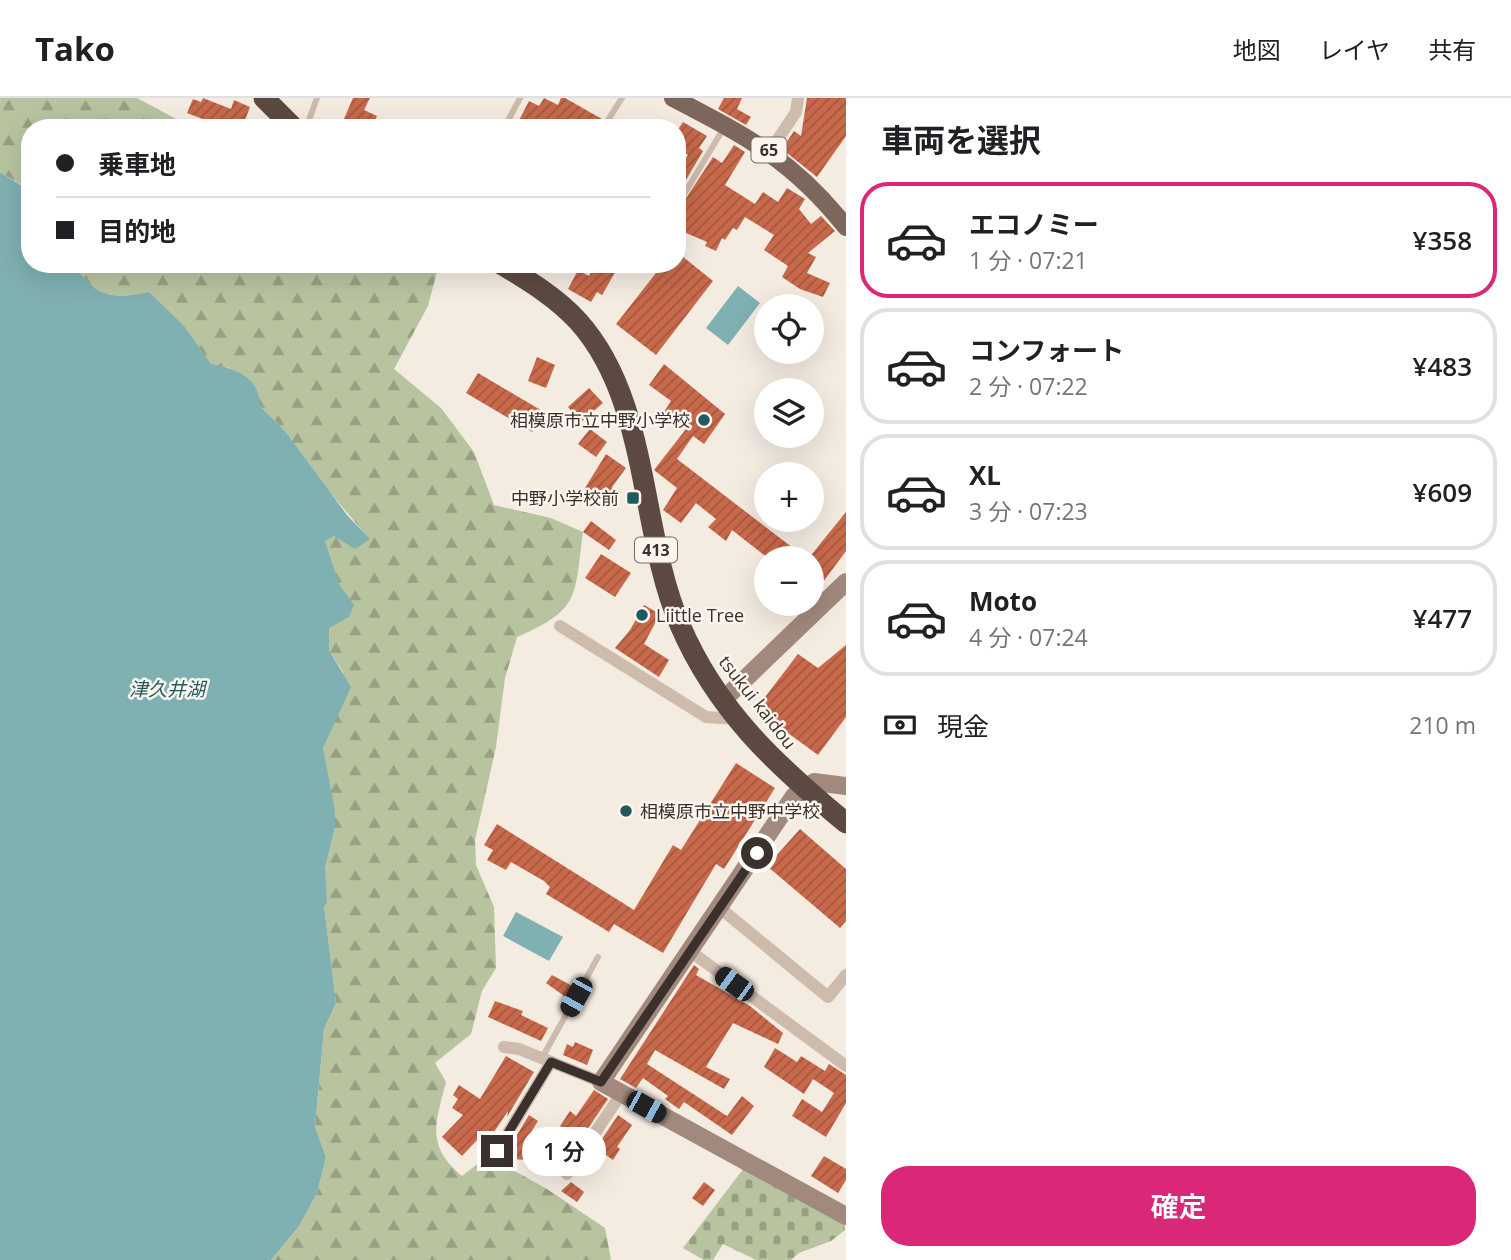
<!DOCTYPE html>
<html lang="ja">
<head>
<meta charset="utf-8">
<style>
  body { margin:0; font-family:"Open Sans","Noto Sans JP",sans-serif; background:#f6f6f6; color:#202124; height:100vh; display:flex; flex-direction:column; font-size:26px; white-space:nowrap }
  * { box-sizing:border-box; margin:0 }
  p { font-size:23px; color:#757577 }
  .icon { flex:none; width:38px; height:38px; fill:none; stroke:currentColor; stroke-width:2; stroke-linecap:round; stroke-linejoin:round }
  .map { position:relative; flex:1; overflow:hidden }
  .drawer { display:flex; flex-direction:column; background:#fff; width:665px }
  .drawer>* { flex:none }
  .top-card { position:absolute; left:21px; top:21px; width:665px; height:154px; border-radius:28px; box-shadow:0 7px 28px #0002; display:grid; align-content:center; height:154px; padding:0 35px; background:#fff }
  .controls { position:absolute; left:754px; top:196px; display:grid; gap:14px }
  .controls a { display:grid; place-items:center; width:70px; height:70px; border-radius:50%; background:#fff; box-shadow:0 7px 28px #0002; font-size:35px }
  .end { position:absolute; width:32px; height:32px; margin:-16px; border:9px solid #3b302b; background:#fff; box-shadow:0 0 0 4px #fff }
  .from { border-radius:50% }
  .bubble { position:absolute; height:49px; border-radius:24px; background:#fff; box-shadow:0 7px 28px #0002; font-size:23px; font-weight:600; line-height:49px; text-align:center }
  .car { position:absolute; width:21px; height:42px; margin:-21px -10px; border-radius:9px; box-shadow:0 0 5px 2px #0007; background:linear-gradient(#222 24%,#8ab4d8 0 40%,#222 0 76%,#8ab4d8 0 86%,#222 0) }
  .top-card b { display:flex; align-items:center; gap:24px; height:66px; font-size:26px }
  .top-card b+b { border-top:2px solid #e0e0e0 }
  .top-card i { width:18px; height:18px; background:#202124 }
  ul { padding:0; list-style:none }
  li { display:flex; align-items:center; gap:21px; height:116px; margin:0 14px 10px; padding:0 21px; border:4px solid #e0e0e0; border-radius:28px }
  li div { flex:1 }
  li b { display:block; font-size:26px }
  li em { font-style:normal; font-weight:600 }
  li.current { border-color:#db2777 }
  li>.icon { width:63px; height:63px; stroke-width:1.5 }
  h2 { padding:0 35px; font-size:32px; line-height:84px }
  .pay { display:flex; align-items:center; gap:18px; height:77px; padding:0 35px; font-size:26px }
  .pay p { margin-inline-start:auto }
  .primary-button { display:flex; gap:14px; margin-top:auto; padding:14px 35px }
  .primary-button a { flex:1; height:80px; border-radius:28px; background:#db2777; color:#fff; font-size:28px; font-weight:600; line-height:80px; text-align:center }
  header { display:flex; align-items:center; gap:42px; box-sizing:border-box; height:98px; padding:0 35px; background:#fff; border-bottom:2px solid #e0e0e0 }
  header strong { font-size:33px }
  nav { display:flex; gap:38px; margin-inline-start:auto; font-size:24px }
  main { display:flex; flex:1; min-height:0 }
  .map>svg:first-child { display:block }
  .forest { fill:url(#forest-firs) }
  .cemetery { fill:url(#cemetery-stones) }
  .water { fill:#7fb0b2 }
  .building { fill:url(#building-hatch) }
  .lines { fill:none; stroke-linecap:round; stroke-linejoin:round }
  .lane { stroke:#cdbbac; stroke-width:6 }
  .street { stroke:#cdbbac; stroke-width:12 }
  .secondary { stroke:#a18a7d; stroke-width:18 }
  .primary { stroke:#7d675c; stroke-width:18 }
  .highway { stroke:#5c4a42; stroke-width:21 }
  .route { stroke:#3b302b; stroke-width:9 }
  .poi-dot { fill:#1f5a5e; stroke:#fbf5ee; stroke-width:2.5 }
  .labels { text-anchor:middle; dominant-baseline:central; stroke-width:5; stroke-linejoin:round; paint-order:stroke }
  .shield { fill:#fbf5ee; stroke:#756b66; stroke-width:2 }
  .shield-label { font-size:16px; font-weight:bold; fill:#3b302b }
  .poi-label { font-size:18px; fill:#3b302b; stroke:#fbf5ee; text-anchor:end }
  .street-label { font-size:18px; fill:#3b302b; stroke:#fbf5ee }
  .water-label { font-size:19px; font-style:italic; fill:#1f5a5e; stroke:#fbf5ee }
</style>
</head>
<body>
<header>
<strong>Tako</strong>
<nav><a>地図</a><a>レイヤ</a><a>共有</a></nav>
</header>
<main>
<div class="map">
<svg width="846" height="1162" viewBox="0 0 846 1162">
  <defs>
    <pattern id="forest-firs" width="22" height="20" patternUnits="userSpaceOnUse" patternTransform="scale(1.75)"><rect width="22" height="20" fill="#b8c4a0"/><path d="M5 1l3.5 6h-7zM16 11l3.5 6h-7z" fill="#97a083"/></pattern>
    <pattern id="cemetery-stones" width="16" height="16" patternUnits="userSpaceOnUse" patternTransform="scale(1.75)"><rect width="16" height="16" fill="#b8c4a0"/><path d="M2 7V4a2 2 0 0 1 4 0v3zM10 15v-3a2 2 0 0 1 4 0v3z" fill="#97a083"/></pattern>
    <pattern id="building-hatch" width="6" height="6" patternUnits="userSpaceOnUse" patternTransform="scale(1.75)"><rect width="6" height="6" fill="#c8694b"/><path d="M-1 1l2-2M0 6l6-6M5 7l2-2" fill="none" stroke="#a4573f"/></pattern>
  </defs>
  <rect width="100%" height="100%" fill="#f4ebe1"/>
  <g class="forest">
    <polygon points="0,0 137,0 193,30 30,30 30,92 0,74"/>
    <path d="M73 166H439L428 208 394 271 441 310 474 354 494 407 551 420 583 434C574 498 582 511 517 539L505 580 496 649 475 742 476 767 494 809 496 870 482 893 471 936 435 965 446 984C435 1026 426 1048 462 1078L488 1058 547 1091 605 1130 611 1162H271L299 1128 317 1095 326 1059 315 1029 324 931 336 905 324 808 325 771 335 729 323 650 345 598 343 574 329 552V529L349 519 324 443 334 438 366 437 306 366 284 332 260 308 230 270 211 267 149 194C111 202 96 199 73 166Z"/>
  </g>
  <polygon class="cemetery" points="744,1070 844,1126 845,1132 831,1143 799,1155 791,1162 756,1162 723,1146 713,1162 704,1162 683,1150"/>
  <g class="water">
    <path d="M0 74 30 93V166H73C96 199 111 202 149 194L184 228 211 266C237 271 259 279 260 308L284 332 347 417 370 441 355 451 334 438 325 443 339 486 354 507 349 519 329 530V552L351 589 323 650 335 713V729L325 771 327 805 324 808 336 905 324 931 315 1029 326 1059 317 1095 299 1128 271 1162H0Z"/>
    <polygon points="738,188 760,205 728,247 706,230"/>
    <polygon points="516,814 563,839 549,863 503,838"/>
  </g>
  <g class="building">
    <polygon points="203,0 231,11 234,2 250,9 242,30 226,30 187,15 193,1 201,4"/>
    <polygon points="353,0 370,0 364,12 377,18 372,30 340,30"/>
    <polygon points="544,0 558,7 561,0 565,0 602,21 597,30 515,30 529,3 539,8"/>
    <polygon points="724,0 742,0 737,11 751,19 746,27 718,11"/>
    <polygon points="807,0 846,0 846,38 817,79 782,51 794,33 801,38"/>
    <polygon points="683,24 707,38 699,50 703,53 677,97 677,73 688,57 677,49 683,39 677,33"/>
    <polygon points="734,47 745,54 725,87 755,106 763,94 778,104 787,90 805,101 799,111 811,126 821,118 835,133 808,155 816,159 807,175 830,185 823,199 800,191 782,179 788,168 764,152 774,137 745,119 737,132 733,130 725,142 722,140 716,153 705,148 707,144 677,131 677,114 713,59 722,65"/>
    <polygon points="677,154 713,183 656,257 616,226 663,166 677,166"/>
    <polygon points="595,166 620,166 602,197 597,194 591,204 568,191 578,172 589,178"/>
    <polygon points="537,259 555,267 546,290 528,283"/>
    <polygon points="664,266 725,316 704,346 693,338 677,361 806,460 768,460 732,432 726,443 708,429 716,421 696,405 681,425 663,412 677,390 654,372 686,331 664,314 671,303 649,287"/>
    <polygon points="478,275 544,314 532,334 466,295"/>
    <polygon points="589,290 603,305 581,324 568,309"/>
    <polygon points="590,331 607,344 596,359 578,346"/>
    <polygon points="606,356 626,370 612,389 620,394 612,407 585,390"/>
    <polygon points="846,414 846,453 812,499 812,456"/>
    <polygon points="591,423 616,442 609,452 583,434"/>
    <polygon points="601,456 631,475 615,499 585,480"/>
    <polygon points="644,507 660,516 644,546 669,562 659,579 615,550 630,532"/>
    <polygon points="846,547 846,619 818,657 770,622 772,618 759,607 798,556 818,570"/>
    <polygon points="736,665 775,690 724,771 716,766 663,855 614,826 609,834 546,796 550,789 544,783 511,764 506,772 487,762 493,752 484,747 497,726 634,812 673,747 681,752"/>
    <polygon points="800,731 846,771 846,823 840,830 767,768"/>
    <polygon points="694,867 699,871 696,877 750,908 783,935 778,946 733,925 706,969 730,981 724,991 655,952 647,966 727,1018 742,998 754,1008 732,1037 684,1004 679,1011 665,1001 668,998 643,980 636,990 620,981"/>
    <polygon points="552,877 574,889 567,900 546,885"/>
    <polygon points="495,903 523,913 521,917 548,930 541,943 488,919"/>
    <polygon points="575,944 593,952 587,967 563,957 567,946 573,949"/>
    <polygon points="775,950 797,964 801,958 825,973 829,966 846,977 846,1005 826,1039 792,1018 802,1001 822,1014 834,995 813,981 804,996 764,969"/>
    <polygon points="506,958 534,974 507,1019 508,1013 488,1043 481,1038 462,1058 442,1039 463,1017 452,1010 458,1001 453,997 459,987 480,1001"/>
    <polygon points="594,992 608,1001 580,1042 560,1028 570,1013 576,1018"/>
    <polygon points="529,1017 538,1023 531,1034 529,1062 511,1061 511,1055 506,1055"/>
    <polygon points="618,1017 632,1027 617,1049 620,1051 613,1062 596,1050"/>
    <polygon points="824,1058 846,1071 846,1082 838,1095 811,1078"/>
    <polygon points="571,1084 584,1094 577,1104 561,1093"/>
    <polygon points="704,1084 715,1092 703,1108 692,1100"/>
  </g>
  <g class="lines">
    <g class="lane">
      <polyline points="306,30 317,0"/>
      <polyline points="504,30 520,0"/>
      <polyline points="603,30 622,0"/>
      <polyline points="677,108 725,28"/>
      <polyline points="542,960 598,859"/>
    </g>
    <g class="street">
      <polyline points="770,53 796,14 798,0"/>
      <polyline points="560,528 706,619 738,621"/>
      <polyline points="720,810 828,899 846,877"/>
      <polyline points="690,853 846,968"/>
      <polyline points="504,949 519,951 601,984"/>
      <polyline points="497,1053 551,964"/>
      <polyline points="567,1076 622,995"/>
    </g>
    <g class="secondary">
      <polyline points="723,602 846,484"/>
      <polyline points="846,688 814,684 794,698 601,984 846,1118"/>
    </g>
    <path class="primary" d="M673 0C746 38 793 62 846 129"/>
    <g class="highway">
      <polyline points="264,0 294,30"/>
      <path d="M501 166C529 183 556 199 578 223 650 303 639 431 680 527 717 613 776 667 846 725"/>
    </g>
  </g>
  <g class="lines">
    <polyline class="route" points="497,1053 551,964 601,984 757,755"/>
  </g>
  <g class="poi-dot">
    <circle cx="704" cy="322" r="7"/>
    <rect x="626" y="393" width="14" height="14" rx="3.5"/>
    <circle cx="642" cy="517" r="7"/>
    <circle cx="626" cy="713" r="7"/>
  </g>
  <g class="labels">
    <g class="shield">
      <rect x="751.5" y="39.5" width="35" height="25" rx="5"/>
      <rect x="635" y="439.5" width="42" height="25" rx="5"/>
    </g>
    <g class="shield-label">
      <text x="769" y="52">65</text>
      <text x="656" y="452">413</text>
    </g>
    <g class="poi-label">
      <text x="690" y="322">相模原市立中野小学校</text>
      <text x="619" y="400">中野小学校前</text>
      <text x="656" y="517" text-anchor="start">Liittle Tree</text>
      <text x="640" y="713" text-anchor="start">相模原市立中野中学校</text>
    </g>
    <g class="street-label">
      <text transform="translate(758 604) rotate(52)">tsukui kaidou</text>
    </g>
    <g class="water-label">
      <text x="167" y="591">津久井湖</text>
    </g>
  </g>
</svg>
<div class="controls">
<a><svg class="icon" aria-label="locate" viewBox="0 0 24 24"><circle cx="12" cy="12" r="6"/><path d="M12 2v4M12 18v4M2 12h4M18 12h4"/></svg></a>
<a><svg class="icon" aria-label="layers" viewBox="0 0 24 24"><path d="M12 4l9 5-9 5-9-5zM3 14l9 5 9-5"/></svg></a>
<a>+</a>
<a>−</a>
</div>
<i class="end from" style="left:757px;top:755px"></i>
<i class="end" style="left:497px;top:1053px"></i>
<div class="bubble" style="left:522px;top:1029px;width:84px">1 分</div>
<i class="car" style="left:734px;top:886px;rotate:306deg"></i>
<i class="car" style="left:576px;top:899px;rotate:209deg"></i>
<i class="car" style="left:646px;top:1009px;rotate:119deg"></i>
<div class="top-card">
<b><i class="from"></i>乗車地</b>
<b><i></i>目的地</b>
</div>
</div>
<section class="drawer">
<h2>車両を選択</h2>
<ul>
<li class="current"><svg class="icon" aria-label="car" viewBox="0 0 24 24"><path d="M5 17H2v-5l4-1 3-4h7l3 4 3 1v5h-3M9 17h6M6 11h13"/><circle cx="7" cy="17" r="2"/><circle cx="17" cy="17" r="2"/></svg><div><b>エコノミー</b><p>1 分 · 07:21</p></div><em>¥358</em></li>
<li><svg class="icon" aria-label="car" viewBox="0 0 24 24"><path d="M5 17H2v-5l4-1 3-4h7l3 4 3 1v5h-3M9 17h6M6 11h13"/><circle cx="7" cy="17" r="2"/><circle cx="17" cy="17" r="2"/></svg><div><b>コンフォート</b><p>2 分 · 07:22</p></div><em>¥483</em></li>
<li><svg class="icon" aria-label="car" viewBox="0 0 24 24"><path d="M5 17H2v-5l4-1 3-4h7l3 4 3 1v5h-3M9 17h6M6 11h13"/><circle cx="7" cy="17" r="2"/><circle cx="17" cy="17" r="2"/></svg><div><b>XL</b><p>3 分 · 07:23</p></div><em>¥609</em></li>
<li><svg class="icon" aria-label="car" viewBox="0 0 24 24"><path d="M5 17H2v-5l4-1 3-4h7l3 4 3 1v5h-3M9 17h6M6 11h13"/><circle cx="7" cy="17" r="2"/><circle cx="17" cy="17" r="2"/></svg><div><b>Moto</b><p>4 分 · 07:24</p></div><em>¥477</em></li>
</ul>
<div class="pay"><svg class="icon" aria-label="cash" viewBox="0 0 24 24"><path d="M3 7h18v10H3z"/><circle cx="12" cy="12" r="2"/></svg>現金<p>210 m</p></div>
<div class="primary-button"><a>確定</a></div>
</section>
</main>
</body>
</html>
